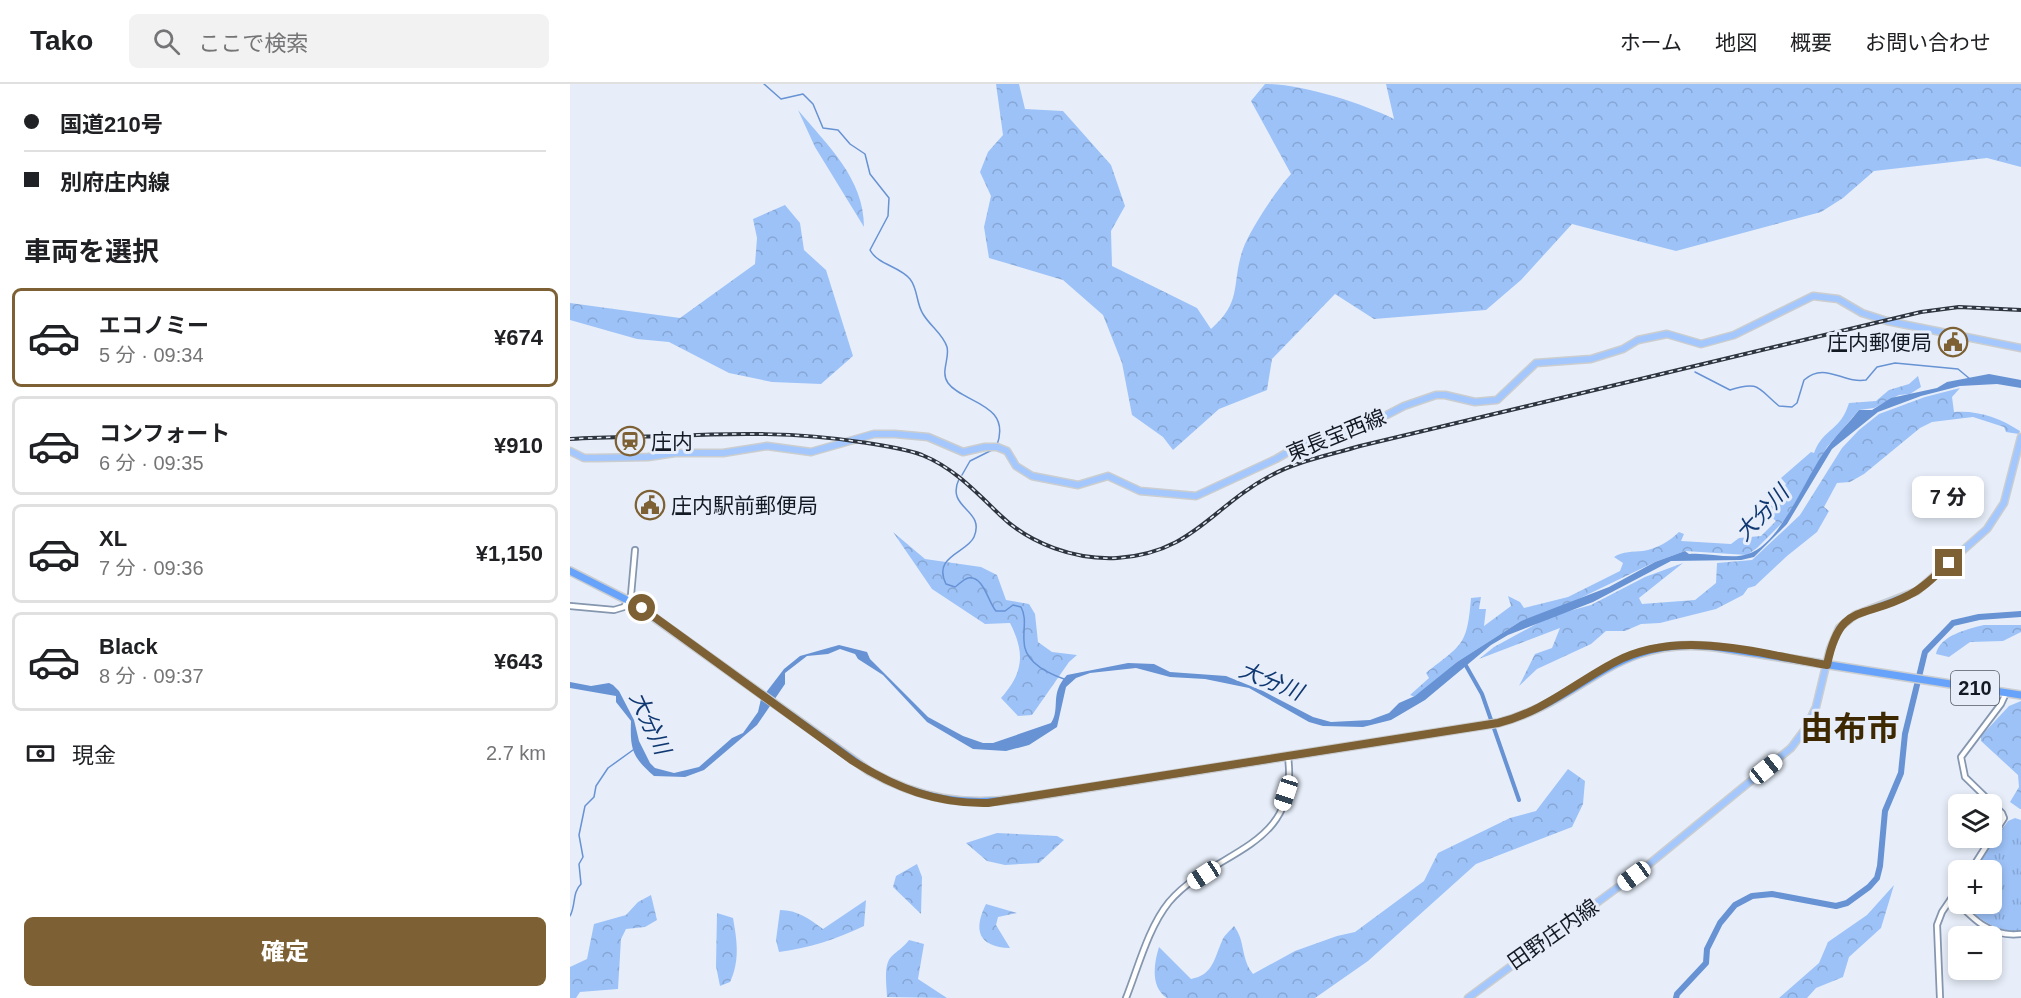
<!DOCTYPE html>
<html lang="ja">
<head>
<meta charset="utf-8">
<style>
  body { margin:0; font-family:Arial,"Noto Sans JP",sans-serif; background:#f2f2f2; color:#202124; height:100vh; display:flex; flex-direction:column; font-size:22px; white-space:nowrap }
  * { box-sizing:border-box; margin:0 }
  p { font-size:20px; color:#757577 }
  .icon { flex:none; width:33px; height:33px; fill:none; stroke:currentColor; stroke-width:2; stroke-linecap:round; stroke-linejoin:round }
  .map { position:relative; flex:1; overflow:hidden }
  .sheet { display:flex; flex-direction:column; background:#fff; width:570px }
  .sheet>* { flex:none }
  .hud { display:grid; align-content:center; height:132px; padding:0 24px; background:#fff }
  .buttons { position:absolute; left:1378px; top:710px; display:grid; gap:12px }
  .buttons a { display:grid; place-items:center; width:54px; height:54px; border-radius:9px; background:#fff; box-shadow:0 3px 9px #0003; font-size:30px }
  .end { position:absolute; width:27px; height:27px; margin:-14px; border:8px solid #7d6134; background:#fff; box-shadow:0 0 0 3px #fff }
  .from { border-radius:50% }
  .bubble { position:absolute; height:42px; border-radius:9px; background:#fff; box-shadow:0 3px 9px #0003; font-size:20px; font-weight:800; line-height:42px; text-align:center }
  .car { position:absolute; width:18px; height:36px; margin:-18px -9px; border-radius:8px; box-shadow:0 0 4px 2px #0007; background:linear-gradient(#fff 24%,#345 0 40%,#fff 0 76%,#345 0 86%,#fff 0) }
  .hud b { display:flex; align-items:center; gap:21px; height:57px; font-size:22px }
  .hud b+b { border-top:2px solid #e0e0e0 }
  .hud i { width:15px; height:15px; background:#202124 }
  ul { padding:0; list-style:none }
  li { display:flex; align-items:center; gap:18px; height:99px; margin:0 12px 9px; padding:0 12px; border:3px solid #e0e0e0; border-radius:9px }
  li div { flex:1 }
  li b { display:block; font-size:22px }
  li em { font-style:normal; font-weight:800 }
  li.active { border-color:#7d6134 }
  li>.icon { width:54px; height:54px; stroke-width:1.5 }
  h2 { padding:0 24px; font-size:27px; line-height:72px }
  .pay { display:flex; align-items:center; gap:15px; height:66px; padding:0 24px; font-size:22px }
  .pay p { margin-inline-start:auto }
  .cta { display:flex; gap:12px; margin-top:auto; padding:12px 24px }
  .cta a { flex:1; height:69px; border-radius:9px; background:#7d6134; color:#fff; font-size:24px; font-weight:800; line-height:69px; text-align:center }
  header { display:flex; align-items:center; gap:36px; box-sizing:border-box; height:84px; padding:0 30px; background:#fff; border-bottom:2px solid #e0e0e0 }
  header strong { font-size:28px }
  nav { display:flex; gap:33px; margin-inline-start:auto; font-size:21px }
  .search { width:420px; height:54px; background:#f2f2f2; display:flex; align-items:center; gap:15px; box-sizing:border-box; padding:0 21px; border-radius:9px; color:#757577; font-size:22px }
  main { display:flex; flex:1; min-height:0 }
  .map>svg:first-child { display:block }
  .forest { fill:url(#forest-crowns) }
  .park { fill:url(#park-tufts) }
  .water { fill:#6792d3 }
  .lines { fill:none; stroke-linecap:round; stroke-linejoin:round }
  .stream { stroke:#6792d3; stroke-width:1.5 }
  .canal { stroke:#6792d3; stroke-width:4 }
  .river { stroke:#6792d3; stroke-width:6 }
  .minor-casing { stroke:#8596af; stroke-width:8 }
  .major-casing { stroke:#cbcdcf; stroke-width:9 }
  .highway-casing { stroke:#cbcdcf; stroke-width:10 }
  .minor { stroke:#fff; stroke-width:4.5 }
  .major { stroke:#a4c8fd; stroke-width:6 }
  .highway { stroke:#68a3fb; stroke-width:7 }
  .rail-casing { stroke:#2f353f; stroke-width:4 }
  .rail { stroke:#e7eef9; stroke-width:1.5; stroke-dasharray:4.5; stroke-linecap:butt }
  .route { stroke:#7d6134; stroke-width:8 }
  .labels { text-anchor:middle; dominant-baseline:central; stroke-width:6; stroke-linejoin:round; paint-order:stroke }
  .shield { fill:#e7eef9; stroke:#535a64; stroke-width:1.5 }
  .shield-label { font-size:20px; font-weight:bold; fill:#141a24 }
  .poi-label { font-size:21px; fill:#141a24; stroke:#e7eef9; text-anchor:start }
  .street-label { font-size:21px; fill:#141a24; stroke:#e7eef9 }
  .water-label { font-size:22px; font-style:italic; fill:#0f3872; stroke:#e7eef9 }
  .town-label { font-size:33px; font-weight:bold; fill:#3d2802; stroke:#e7eef9 }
</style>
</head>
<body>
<header>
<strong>Tako</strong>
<div class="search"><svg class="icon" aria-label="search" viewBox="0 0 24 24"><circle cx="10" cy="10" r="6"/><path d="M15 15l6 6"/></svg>ここで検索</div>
<nav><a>ホーム</a><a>地図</a><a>概要</a><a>お問い合わせ</a></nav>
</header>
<main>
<section class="sheet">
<div class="hud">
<b><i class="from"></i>国道210号</b>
<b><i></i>別府庄内線</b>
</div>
<h2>車両を選択</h2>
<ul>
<li class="active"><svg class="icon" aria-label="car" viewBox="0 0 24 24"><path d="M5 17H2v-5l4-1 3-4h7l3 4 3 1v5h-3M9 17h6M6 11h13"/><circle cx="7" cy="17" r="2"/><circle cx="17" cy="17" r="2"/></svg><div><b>エコノミー</b><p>5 分 · 09:34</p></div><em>¥674</em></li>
<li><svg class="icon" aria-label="car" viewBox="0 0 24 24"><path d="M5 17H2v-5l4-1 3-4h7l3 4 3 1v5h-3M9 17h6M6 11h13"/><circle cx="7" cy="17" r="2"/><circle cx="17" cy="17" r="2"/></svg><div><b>コンフォート</b><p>6 分 · 09:35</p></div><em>¥910</em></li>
<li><svg class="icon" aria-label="car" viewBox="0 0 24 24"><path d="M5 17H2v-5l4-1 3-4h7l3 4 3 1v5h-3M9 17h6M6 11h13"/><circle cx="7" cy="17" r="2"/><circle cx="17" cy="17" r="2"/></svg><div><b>XL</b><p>7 分 · 09:36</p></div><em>¥1,150</em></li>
<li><svg class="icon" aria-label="car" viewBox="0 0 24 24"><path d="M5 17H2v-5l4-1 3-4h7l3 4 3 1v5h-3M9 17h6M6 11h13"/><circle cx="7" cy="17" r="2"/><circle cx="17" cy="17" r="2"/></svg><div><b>Black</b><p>8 分 · 09:37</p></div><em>¥643</em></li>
</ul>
<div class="pay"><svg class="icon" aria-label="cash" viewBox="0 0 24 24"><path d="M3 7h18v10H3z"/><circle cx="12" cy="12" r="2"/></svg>現金<p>2.7 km</p></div>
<div class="cta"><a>確定</a></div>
</section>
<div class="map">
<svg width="1451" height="914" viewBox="0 0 1451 914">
  <defs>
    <pattern id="forest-crowns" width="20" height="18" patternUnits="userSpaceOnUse" patternTransform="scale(1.5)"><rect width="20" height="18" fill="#9dc2f8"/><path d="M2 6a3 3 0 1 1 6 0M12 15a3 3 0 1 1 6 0" fill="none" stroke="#86a6d4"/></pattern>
    <pattern id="park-tufts" width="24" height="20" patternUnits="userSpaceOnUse" patternTransform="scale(1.5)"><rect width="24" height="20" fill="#9dc2f8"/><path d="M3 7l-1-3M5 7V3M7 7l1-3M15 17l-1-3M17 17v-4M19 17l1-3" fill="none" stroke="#86a6d4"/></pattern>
  </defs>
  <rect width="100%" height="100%" fill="#e7eef9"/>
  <g class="forest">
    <path d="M426 0H449L455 25 493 27 541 81 555 122 541 147 542 182 627 224 641 245C673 217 661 200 673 165 680 146 707 105 721 90L681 17 695 0C732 0 791 19 824 35L816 0H1451V83L1417 74 1304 87 1273 114 1251 128 1106 167 1002 140 951 196 916 226 804 235 765 210 702 275 697 306 649 325 603 366 593 353 562 331 552 279 533 231 493 196 419 174 414 143 421 112 410 88 418 68 433 51Z"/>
    <path d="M228 26C257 61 294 94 294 143L245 63Z"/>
    <polygon points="215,121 230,139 234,166 256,186 283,272 251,300 202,298 159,289 99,258 67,255 0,236 0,219 110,234 185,180 187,154 183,135"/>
    <path d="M1348 292 1351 303 1340 310 1329 311 1304 324 1289 326 1257 363 1216 435 1187 464 1177 471 1115 467 1085 478 996 521 951 537 887 578 845 613 840 611 859 594 856 589C892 560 897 563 901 514L911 513 909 525H916L914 542 941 522 938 512 950 518 954 524 998 513 1050 487 1053 479 1044 473C1053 467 1063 468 1073 467 1086 465 1100 457 1109 448L1114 450 1111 457 1161 460 1169 454 1191 452 1206 437 1191 424 1216 400 1211 394 1241 368 1244 369C1254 343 1270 348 1279 319L1306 317 1319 306 1339 300Z"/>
    <path d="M1390 304 1382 313 1384 328C1408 326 1430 334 1450 347L1449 350 1436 348 1434 343 1403 333 1362 338 1350 344 1294 390 1280 398 1267 399 1254 423 1259 427 1247 448 1217 472 1185 502 1178 504 1173 511 1146 525 1090 539 1071 540 1055 547H1036L1021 560 967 585 949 602 965 570 982 564 990 544 909 575 924 563 981 532 1021 521 1075 493 1113 479 1069 514 1072 520 1125 516 1146 499 1147 479 1182 476 1230 431 1272 364 1289 346 1309 330 1355 313Z"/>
    <path d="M323 448 355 475 411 483 427 491 436 516 459 520 465 530 468 558 482 568 507 571 499 578 462 631 448 632 431 614C454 588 455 569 440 539L415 540 362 505Z"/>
    <path d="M1414 541H1451V548L1433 557 1400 558 1379 573 1366 570C1370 551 1398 545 1414 541Z"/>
    <polygon points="1451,617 1451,725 1450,725 1440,718 1449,703 1448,691 1411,657 1411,652 1439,622"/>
    <path d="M998 685 1015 697 1013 720 1002 743 906 780 798 877 745 914H597C580 903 584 879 589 863L621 895C643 891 644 875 652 857 654 851 660 847 664 842 676 858 670 873 683 890L725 867 767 852 785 848 854 797 868 769 940 734 966 727Z"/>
    <polygon points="427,749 487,752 494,756 469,779 435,781 417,777 396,759"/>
    <polygon points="347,780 352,793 351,830 323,803 326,792"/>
    <polygon points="1324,801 1311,844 1279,873 1273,893 1246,904 1237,914 1209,914 1249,879 1258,858 1297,831"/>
    <polygon points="81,811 87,836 75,843 56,845 51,855 48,905 10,908 6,914 0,914 0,883 17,875 24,840 56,831 68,818"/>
    <path d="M296 816 294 842C266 855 240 864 209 868L206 856 210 826C228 826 239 835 253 845Z"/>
    <path d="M416 820 447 829 428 833 426 841 440 864C408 863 403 846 416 820Z"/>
    <path d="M147 829 163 834C167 857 170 876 160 898L150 902 146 882Z"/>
    <path d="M339 856 354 860 348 895 377 914 317 913C317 902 313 882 321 873 327 867 334 863 339 856Z"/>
  </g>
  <path class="park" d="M1445 734 1451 736V847C1426 849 1410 835 1392 819H1422V786H1403L1438 737Z"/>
  <path class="water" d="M1419 290 1451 296V304L1427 300 1390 302 1351 312 1308 328 1262 365 1217 440 1184 473 1171 476 1101 477 1023 518 938 551 921 561 855 616 821 636 793 643 753 642 739 638 679 604 635 595 600 593 566 584 520 589 506 594 496 603 487 643 459 661 436 667 403 665 357 638 313 591 288 575 285 570 270 565 258 570 237 572 215 589V600L187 641 134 686 115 693 84 692C62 673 60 665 61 637L46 618V612L0 604V598L21 602 39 599 43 601 49 607 64 636 69 657 80 679 85 684 104 689 129 683 162 654 173 649 188 628 191 615 214 585 230 572 269 561 297 568 300 575 358 633 393 652 413 659H423L481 639C491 624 479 610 497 591L558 579 584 580 600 588 656 592 693 607 743 633 761 638 800 636 819 629 829 619 845 612 887 578 951 537 1039 503 1085 478 1115 467 1119 470C1137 468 1161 476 1178 470 1212 459 1236 391 1257 364 1267 350 1278 340 1289 326H1302L1321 314 1367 304 1377 298Z"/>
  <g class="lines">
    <g class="stream">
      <path d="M194 0 211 15 233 10 243 20 253 44 268 46 280 60 295 70 300 90 319 114 318 132 300 166C308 181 329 182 340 195 348 205 346 219 353 230 360 242 373 250 377 263 380 275 370 288 378 299 392 319 442 319 427 361"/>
      <path d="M1125 288 1160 306C1190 296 1188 305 1209 322L1222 323 1227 319 1234 296C1255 277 1273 300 1296 296L1307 283 1325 279 1388 285 1400 295"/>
      <polyline points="392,391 400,377 422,366"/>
      <path d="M389 395C375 425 416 425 404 453 397 469 362 472 376 500L385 503C389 500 394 495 398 494 413 490 419 520 426 527H435L443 521 451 523C457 534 453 545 454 557 454 578 477 589 494 595"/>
      <path d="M0 832C6 821 2 809 11 800L9 780 13 773 9 751 15 722 24 713 26 702 38 684 63 666"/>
    </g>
    <polyline class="canal" points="895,580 912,610 949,716"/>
    <polyline class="river" points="1106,914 1107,910 1136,879 1137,865 1150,839 1165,821 1182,812 1202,810 1266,822 1277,819 1299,803 1307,794 1310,782 1315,727 1331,689 1335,650 1355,568 1383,539 1409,533 1451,530"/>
    <g class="minor-casing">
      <g id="minor">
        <polyline points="0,522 44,526 54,523 61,511 65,466"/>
        <polyline points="1401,786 1434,734 1432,729 1395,693 1391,673 1431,620 1436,609"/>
        <path d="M1382 813C1402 834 1420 854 1451 850"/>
        <path d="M556 914C568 884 578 844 599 818 644 765 730 766 718 673"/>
        <polyline points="1370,914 1367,841 1372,828 1389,803"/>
      </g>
    </g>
    <g class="major-casing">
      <g id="major">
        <polyline points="0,367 14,374 26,374 78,373 105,369 153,369 197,362 241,368 304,350 325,350 358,353 393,368 415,363 427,363 437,367 446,382 462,392 508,401 538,392 570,407 626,412 706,375 737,357 784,348 834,322 866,311 875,311 905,318 927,316 966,279 1021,275 1053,265 1068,256 1097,250 1131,260 1164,251 1243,212 1268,215 1292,229 1317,237 1451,264"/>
        <polyline points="898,914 1078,781 1221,664 1236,644 1246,623 1260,565 1269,544 1285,531 1347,507 1417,445 1434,419 1451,353"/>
      </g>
    </g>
    <g class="highway-casing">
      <path id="highway" d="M0 487 65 520 299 687C349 715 396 723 452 714L928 639C1014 617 1044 550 1145 563L1451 611"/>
    </g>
    <use href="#minor" class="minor"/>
    <use href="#major" class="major"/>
    <use href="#highway" class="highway"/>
    <g class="rail-casing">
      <path id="rail" d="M0 355C33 353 66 353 100 352 164 349 226 348 290 358 310 361 332 364 352 371 384 384 406 408 430 431 460 460 505 476 547 474 623 469 641 423 700 392 727 377 760 371 790 362L1351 228 1389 223 1451 226"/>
    </g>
    <use href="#rail" class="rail"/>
  </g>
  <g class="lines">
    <path class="route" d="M72 524 283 677C325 704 367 720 418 719L928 639C973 628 1005 599 1045 578 1110 544 1189 570 1257 581 1270 517 1292 536 1339 511 1354 504 1367 490 1379 479"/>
  </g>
  <defs>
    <g id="civic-ring" transform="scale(1.5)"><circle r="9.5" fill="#e7eef9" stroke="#7d6134" stroke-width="1.5"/><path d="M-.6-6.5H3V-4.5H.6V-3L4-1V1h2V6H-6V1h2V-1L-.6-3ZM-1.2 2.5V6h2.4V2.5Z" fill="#7d6134"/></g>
    <g id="station-ring" transform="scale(1.5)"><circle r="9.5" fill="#e7eef9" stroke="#7d6134" stroke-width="1.5"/><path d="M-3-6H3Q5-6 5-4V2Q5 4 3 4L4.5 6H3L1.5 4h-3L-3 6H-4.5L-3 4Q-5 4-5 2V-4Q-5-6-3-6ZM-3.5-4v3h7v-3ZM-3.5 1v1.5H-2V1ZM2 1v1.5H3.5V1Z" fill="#7d6134"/></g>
  </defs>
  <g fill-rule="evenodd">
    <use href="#civic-ring" x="1383" y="258"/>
    <use href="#station-ring" x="60" y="357"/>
    <use href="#civic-ring" x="80" y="421"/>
  </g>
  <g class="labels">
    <rect class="shield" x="1381" y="587" width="48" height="34" rx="4.5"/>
    <g class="shield-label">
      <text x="1405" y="604">210</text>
    </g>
    <g class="poi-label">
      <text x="1362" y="258" text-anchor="end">庄内郵便局</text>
      <text x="81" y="357">庄内</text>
      <text x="101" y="421">庄内駅前郵便局</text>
    </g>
    <g class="street-label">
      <text transform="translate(766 351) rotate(-22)">東長宝西線</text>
      <text transform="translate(983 850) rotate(-35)">田野庄内線</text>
    </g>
    <g class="water-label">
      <text transform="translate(1192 429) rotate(-47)">大分川</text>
      <text transform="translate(701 597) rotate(22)">大分川</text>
      <text transform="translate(80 639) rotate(65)">大分川</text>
    </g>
    <g class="town-label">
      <text x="1280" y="644">由布市</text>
    </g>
  </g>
</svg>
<div class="buttons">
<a><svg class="icon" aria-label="layers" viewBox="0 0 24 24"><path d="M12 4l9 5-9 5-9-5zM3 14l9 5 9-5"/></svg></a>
<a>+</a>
<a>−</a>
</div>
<i class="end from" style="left:72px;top:524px"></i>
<i class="end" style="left:1379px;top:479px"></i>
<div class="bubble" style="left:1342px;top:392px;width:72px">7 分</div>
<i class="car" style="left:1196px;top:685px;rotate:51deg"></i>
<i class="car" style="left:716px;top:709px;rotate:198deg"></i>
<i class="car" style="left:634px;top:791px;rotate:237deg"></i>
<i class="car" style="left:1064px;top:792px;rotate:234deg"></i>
</div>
</main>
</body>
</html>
